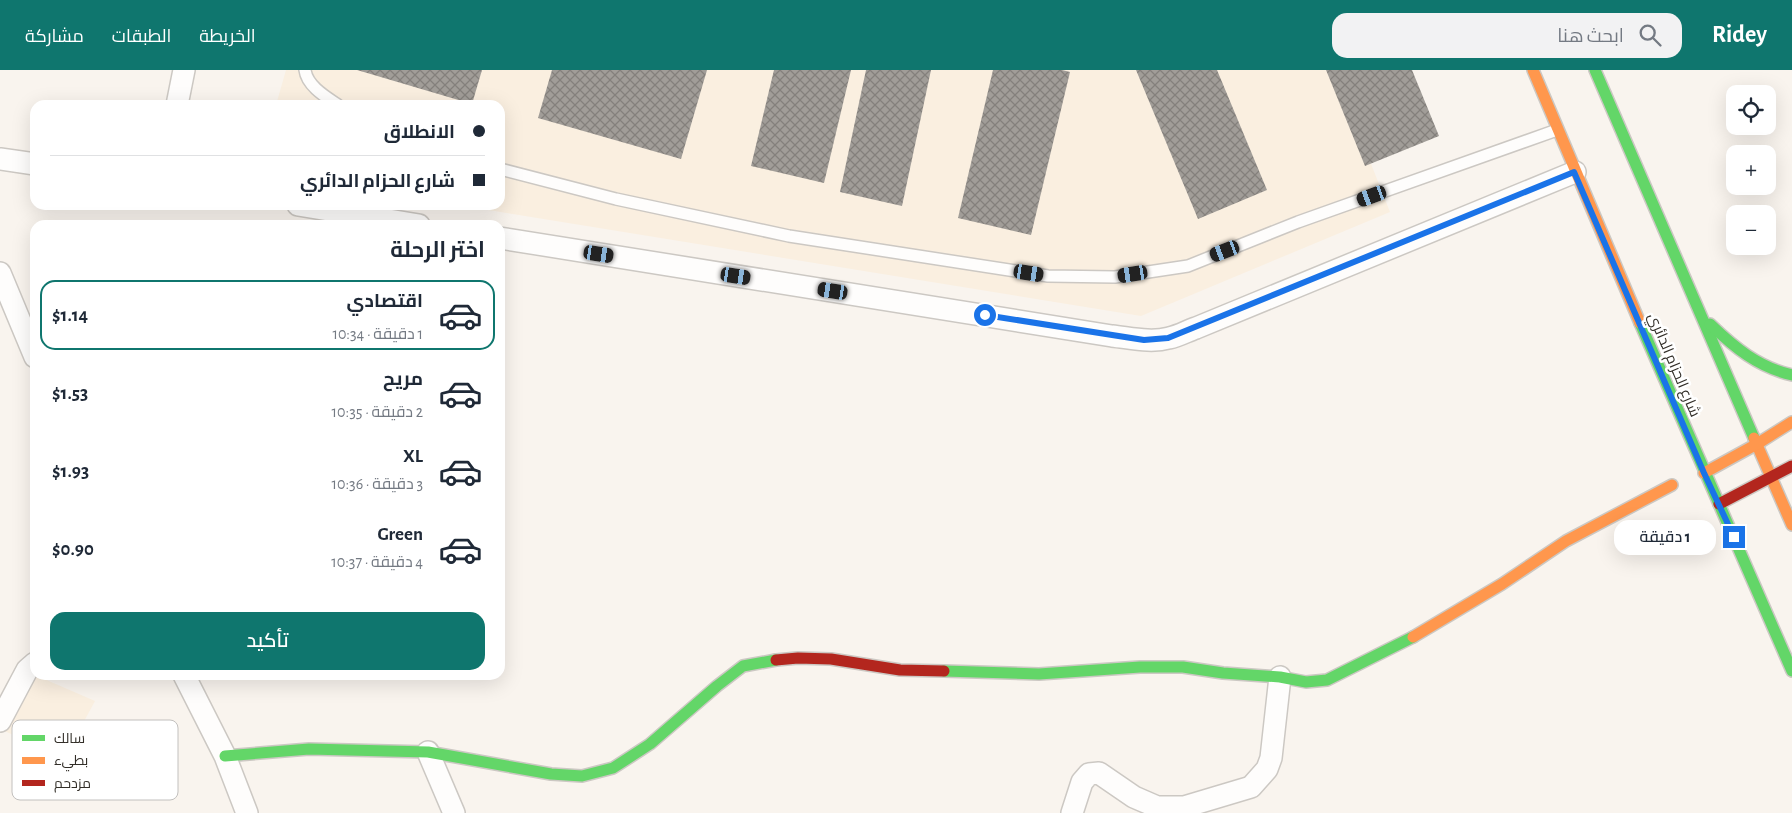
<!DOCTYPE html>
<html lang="ar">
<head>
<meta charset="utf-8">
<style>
  body { margin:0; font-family:"Alegreya Sans",Cairo,sans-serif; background:#f2f2f3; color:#1f2937; direction:rtl; height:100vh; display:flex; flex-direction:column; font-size:19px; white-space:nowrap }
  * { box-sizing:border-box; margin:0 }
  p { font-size:16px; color:#747a83 }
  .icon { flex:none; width:28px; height:28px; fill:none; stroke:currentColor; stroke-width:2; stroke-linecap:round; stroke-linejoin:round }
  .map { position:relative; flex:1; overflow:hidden; direction:ltr }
  .details { position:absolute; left:30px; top:150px; width:475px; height:460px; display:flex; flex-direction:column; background:#fff; border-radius:15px; box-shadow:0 5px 20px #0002; direction:rtl }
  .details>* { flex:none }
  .banner { position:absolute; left:30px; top:30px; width:475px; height:110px; border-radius:15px; box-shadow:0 5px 20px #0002; direction:rtl; display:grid; align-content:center; height:110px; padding:0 20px; background:#fff }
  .controls { position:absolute; left:1726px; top:15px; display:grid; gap:10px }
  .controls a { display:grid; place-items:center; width:50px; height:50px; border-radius:10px; background:#fff; box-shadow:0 5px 20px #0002; font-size:25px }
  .end { position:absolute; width:22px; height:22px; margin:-11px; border:6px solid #1a73e8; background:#fff; box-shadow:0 0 0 2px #fff }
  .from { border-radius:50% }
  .bubble { position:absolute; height:35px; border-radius:15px; background:#fff; box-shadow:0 5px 20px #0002; font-size:16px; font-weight:600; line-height:35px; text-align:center; direction:rtl }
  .car { position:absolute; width:15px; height:30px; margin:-15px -8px; border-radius:6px; box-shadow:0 0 4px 1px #0007; background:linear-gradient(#222 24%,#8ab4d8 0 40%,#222 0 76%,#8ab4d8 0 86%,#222 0) }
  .banner b { display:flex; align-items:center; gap:18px; height:48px; font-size:19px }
  .banner b+b { border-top:1px solid #e0e1e3 }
  .banner i { width:12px; height:12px; background:#1f2937 }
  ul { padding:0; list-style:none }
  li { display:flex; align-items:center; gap:15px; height:70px; margin:0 10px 8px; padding:0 10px; border:2px solid transparent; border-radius:15px }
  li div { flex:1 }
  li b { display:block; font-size:19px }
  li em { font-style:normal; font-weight:600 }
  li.active { border-color:#0f766e }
  li>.icon { width:45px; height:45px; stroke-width:1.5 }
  h2 { padding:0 20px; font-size:22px; line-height:60px }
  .cta { display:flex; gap:10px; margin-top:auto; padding:10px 20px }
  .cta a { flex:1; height:58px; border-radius:15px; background:#0f766e; color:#fff; font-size:20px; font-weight:600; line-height:58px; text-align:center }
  header { display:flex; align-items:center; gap:30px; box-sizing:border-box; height:70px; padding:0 25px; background:#0f766e; color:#fff }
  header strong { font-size:24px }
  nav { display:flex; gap:28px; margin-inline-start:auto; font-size:18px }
  .search { width:350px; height:45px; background:#f2f2f3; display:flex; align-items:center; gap:12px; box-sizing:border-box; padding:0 18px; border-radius:15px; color:#747a83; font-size:19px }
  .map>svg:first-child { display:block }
  .built { fill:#faefe0 }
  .building { fill:url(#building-cross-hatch) }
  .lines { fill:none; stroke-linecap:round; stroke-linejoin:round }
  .lane-casing { stroke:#ccc8c3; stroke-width:14 }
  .street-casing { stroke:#ccc8c3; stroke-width:24 }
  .fast-casing { stroke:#ccc8c3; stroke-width:14 }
  .slow-casing { stroke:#ccc8c3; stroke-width:14 }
  .jam-casing { stroke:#ccc8c3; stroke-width:14 }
  .lane { stroke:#fefdfc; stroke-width:11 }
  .street { stroke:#fefdfc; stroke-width:21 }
  .fast { stroke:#63d668; stroke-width:11 }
  .slow { stroke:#ff974d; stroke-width:11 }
  .jam { stroke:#b3261e; stroke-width:11 }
  .route { stroke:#1a73e8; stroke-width:6 }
  .labels { text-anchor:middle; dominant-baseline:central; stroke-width:5; stroke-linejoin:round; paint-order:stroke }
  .street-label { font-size:15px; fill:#322e28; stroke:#fff }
  .key { fill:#fff; stroke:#c2c0be; stroke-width:1 }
  .key-label { font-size:14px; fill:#322e28 }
</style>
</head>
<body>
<header>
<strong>Ridey</strong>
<div class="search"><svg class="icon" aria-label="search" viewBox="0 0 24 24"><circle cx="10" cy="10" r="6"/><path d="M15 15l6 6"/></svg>ابحث هنا</div>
<nav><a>الخريطة</a><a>الطبقات</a><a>مشاركة</a></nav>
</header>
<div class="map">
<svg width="1792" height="743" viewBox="0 0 1792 743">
  <defs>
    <pattern id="building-cross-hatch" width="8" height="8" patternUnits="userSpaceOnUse" patternTransform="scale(1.25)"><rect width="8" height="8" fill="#a19d98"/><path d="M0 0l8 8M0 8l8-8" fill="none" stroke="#84807c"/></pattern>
  </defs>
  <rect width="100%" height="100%" fill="#f9f4ee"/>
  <g class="built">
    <polygon points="286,0 1334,0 1390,142 1141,246 457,135 500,135 500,35 276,35"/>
    <polygon points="35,605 95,631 64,688 0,659"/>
  </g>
  <g class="building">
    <polygon points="357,0 482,0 472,34"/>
    <polygon points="552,0 707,0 681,89 538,48"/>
    <polygon points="774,0 851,0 824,113 751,96"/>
    <polygon points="866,0 931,0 902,136 840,122"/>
    <polygon points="993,0 1062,0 1070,2 1031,165 958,148"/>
    <polygon points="1136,0 1217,0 1267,120 1198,149"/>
    <polygon points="1326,0 1412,0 1439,66 1365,96"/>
  </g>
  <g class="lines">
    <g class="lane-casing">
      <g id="lane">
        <path d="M305 0C307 16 326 27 338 35"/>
        <polyline points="500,99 616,129 789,166 1048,206 1115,207 1188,196 1298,152 1557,60"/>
      </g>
    </g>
    <g class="street-casing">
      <g id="street">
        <polyline points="177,35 184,0"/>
        <polyline points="0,89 35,94"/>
        <polyline points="298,135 419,155"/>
        <path d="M500 168 1112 266C1131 268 1151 273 1169 268 1179 266 1187 261 1196 258L1575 102"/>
        <polyline points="0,203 35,287"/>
        <polyline points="184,605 225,686 247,743"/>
        <polyline points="0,651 27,600 35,593"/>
        <polyline points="428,682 454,743"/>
        <polyline points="1072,743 1082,712 1089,704 1099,703 1134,727 1157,737 1184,737 1251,717 1267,699 1271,688 1280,607"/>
      </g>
    </g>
    <g class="fast-casing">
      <g id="fast">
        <polyline points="1595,0 1754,368"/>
        <polyline points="1640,253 1792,601"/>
        <path d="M1710 254C1735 278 1758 297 1792 305"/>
        <polyline points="944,601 1039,604 1140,597 1183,597 1223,603 1280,607 1306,612 1327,610 1413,567"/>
        <polyline points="225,686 309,679 428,682 551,704 582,706 613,698 650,674 717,616 743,596 776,590"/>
      </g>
    </g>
    <g class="slow-casing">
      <g id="slow">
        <polyline points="1533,0 1640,253"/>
        <polyline points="1754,368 1792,455"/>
        <polyline points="1704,403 1757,374 1792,352"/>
        <polyline points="1413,567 1502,514 1566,471 1672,415"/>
      </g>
    </g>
    <g class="jam-casing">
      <g id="jam">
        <polyline points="1719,434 1792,396"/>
        <polyline points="776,590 798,588 831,589 900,600 944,601"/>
      </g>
    </g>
    <use href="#lane" class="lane"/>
    <use href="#street" class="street"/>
    <use href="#fast" class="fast"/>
    <use href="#slow" class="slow"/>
    <use href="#jam" class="jam"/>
  </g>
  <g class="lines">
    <polyline class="route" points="985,245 1144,270 1168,268 1574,102 1704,403 1734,467"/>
  </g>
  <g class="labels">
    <g class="street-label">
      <text transform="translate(1674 295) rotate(67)">شارع الحزام الدائري</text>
    </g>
  </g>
  <rect x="12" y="650" width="166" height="80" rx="8" class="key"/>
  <rect x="22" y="665" width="23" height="6" fill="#63d668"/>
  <rect x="22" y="687" width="23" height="7" fill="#ff974d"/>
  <rect x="22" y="710" width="23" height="6" fill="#b3261e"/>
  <g class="key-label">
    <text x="54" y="673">سالك</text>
    <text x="54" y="695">بطيء</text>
    <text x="54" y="718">مزدحم</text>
  </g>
</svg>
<div class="controls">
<a><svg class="icon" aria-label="locate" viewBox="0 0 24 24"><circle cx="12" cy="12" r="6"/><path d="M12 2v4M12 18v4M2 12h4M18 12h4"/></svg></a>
<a>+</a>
<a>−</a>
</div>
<i class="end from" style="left:985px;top:245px"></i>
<i class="end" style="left:1734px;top:467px"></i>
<div class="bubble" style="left:1614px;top:450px;width:102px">1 دقيقة</div>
<i class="car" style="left:1372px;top:126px;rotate:250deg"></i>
<i class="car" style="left:1225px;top:181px;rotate:249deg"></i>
<i class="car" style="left:599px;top:184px;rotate:99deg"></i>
<i class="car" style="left:1029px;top:203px;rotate:99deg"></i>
<i class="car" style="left:1133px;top:204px;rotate:261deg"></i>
<i class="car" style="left:736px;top:206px;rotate:99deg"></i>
<i class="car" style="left:833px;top:221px;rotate:279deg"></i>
<div class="banner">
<b><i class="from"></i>الانطلاق</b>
<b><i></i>شارع الحزام الدائري</b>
</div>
<section class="details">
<h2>اختر الرحلة</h2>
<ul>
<li class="active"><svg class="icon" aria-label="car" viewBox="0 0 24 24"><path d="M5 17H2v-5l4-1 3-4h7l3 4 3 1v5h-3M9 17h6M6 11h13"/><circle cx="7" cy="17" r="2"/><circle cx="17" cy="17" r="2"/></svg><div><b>اقتصادي</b><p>1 دقيقة · 10:34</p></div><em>$1.14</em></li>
<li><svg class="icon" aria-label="car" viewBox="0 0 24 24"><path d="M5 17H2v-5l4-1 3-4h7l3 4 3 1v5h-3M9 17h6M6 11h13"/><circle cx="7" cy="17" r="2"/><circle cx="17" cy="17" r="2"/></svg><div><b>مريح</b><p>2 دقيقة · 10:35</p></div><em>$1.53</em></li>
<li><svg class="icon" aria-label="car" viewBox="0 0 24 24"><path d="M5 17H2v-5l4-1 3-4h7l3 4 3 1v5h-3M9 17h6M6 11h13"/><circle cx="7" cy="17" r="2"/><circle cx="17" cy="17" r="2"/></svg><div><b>XL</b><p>3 دقيقة · 10:36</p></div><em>$1.93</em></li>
<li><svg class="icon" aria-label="car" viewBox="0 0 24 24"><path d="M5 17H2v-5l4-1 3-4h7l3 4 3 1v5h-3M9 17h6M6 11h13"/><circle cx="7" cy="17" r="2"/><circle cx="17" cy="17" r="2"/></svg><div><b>Green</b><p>4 دقيقة · 10:37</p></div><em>$0.90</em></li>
</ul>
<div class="cta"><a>تأكيد</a></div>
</section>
</div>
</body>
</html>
